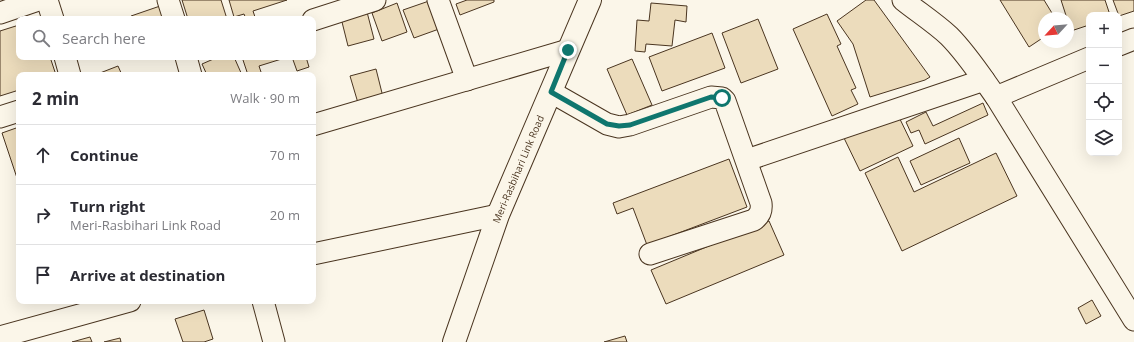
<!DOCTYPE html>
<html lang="en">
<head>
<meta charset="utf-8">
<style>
  body { margin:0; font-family:"Open Sans",sans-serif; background:#f7f7f7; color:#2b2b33 }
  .controls { position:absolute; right:12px; top:12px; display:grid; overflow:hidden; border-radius:8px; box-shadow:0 4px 16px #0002 }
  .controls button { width:36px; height:36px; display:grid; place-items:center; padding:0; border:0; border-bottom:1px solid #e1e1e2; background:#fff; color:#2b2b33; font:20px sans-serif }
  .compass { position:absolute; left:1038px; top:12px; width:36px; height:36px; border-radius:50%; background:#fff; box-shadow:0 4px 16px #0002; rotate:244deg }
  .stop { position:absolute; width:12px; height:12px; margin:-9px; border:3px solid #0f766e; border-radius:50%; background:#fff }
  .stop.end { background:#0f766e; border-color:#fff; box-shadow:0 1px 4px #0008 }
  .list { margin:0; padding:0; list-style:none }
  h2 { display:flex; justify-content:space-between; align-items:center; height:52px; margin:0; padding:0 16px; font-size:17px }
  h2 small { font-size:13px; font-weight:400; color:#7c7c81 }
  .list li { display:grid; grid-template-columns:26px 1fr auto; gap:12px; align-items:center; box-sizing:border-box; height:60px; padding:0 16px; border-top:1px solid #e1e1e2 }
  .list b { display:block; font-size:15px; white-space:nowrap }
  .list p { margin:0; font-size:13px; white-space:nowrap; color:#7c7c81 }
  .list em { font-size:13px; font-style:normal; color:#7c7c81 }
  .icon { flex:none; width:22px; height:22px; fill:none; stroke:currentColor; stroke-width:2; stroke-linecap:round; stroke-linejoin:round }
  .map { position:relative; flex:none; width:1134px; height:342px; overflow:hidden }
  .search { position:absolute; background:#fff; box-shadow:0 4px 16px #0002; left:16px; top:16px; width:300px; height:44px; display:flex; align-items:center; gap:10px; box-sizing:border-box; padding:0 14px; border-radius:8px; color:#7c7c81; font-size:15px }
  .panel { position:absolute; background:#fff; box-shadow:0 4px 16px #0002; left:16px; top:72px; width:300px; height:232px; border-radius:8px }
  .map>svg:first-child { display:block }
  .building { fill:#ecdcbc; stroke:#4a3520 }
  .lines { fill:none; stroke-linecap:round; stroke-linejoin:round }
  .minor-casing { stroke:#4a3520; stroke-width:23 }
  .major-casing { stroke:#4a3520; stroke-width:24 }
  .minor { stroke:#fbf6e9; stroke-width:21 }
  .major { stroke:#fbf6e9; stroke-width:22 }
  .route { stroke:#0f766e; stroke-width:5 }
  .labels { text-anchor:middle; stroke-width:3; stroke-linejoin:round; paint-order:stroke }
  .street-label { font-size:10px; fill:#4a3520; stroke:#fbf6e9 }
</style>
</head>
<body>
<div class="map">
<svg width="1134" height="342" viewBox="0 0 1134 342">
  <rect width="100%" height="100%" fill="#fbf6e9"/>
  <g class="building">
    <polygon points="182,0 221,0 227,19 188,19"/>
    <polygon points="229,0 287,0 253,11 255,17 246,19 244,14 234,17"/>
    <polygon points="467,0 494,0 494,2 460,15 456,4"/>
    <polygon points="866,0 874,0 930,77 925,80 870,97 853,44 837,21"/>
    <polygon points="1000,0 1044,0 1055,18 1044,18 1044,37 1029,47"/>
    <polygon points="1061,0 1105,0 1110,15 1089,15 1089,25 1071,31"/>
    <polygon points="1113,0 1134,0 1134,11 1119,16"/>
    <polygon points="429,1 439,29 414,38 403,10"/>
    <polygon points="397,3 407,32 382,41 372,13"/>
    <polygon points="651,3 687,6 686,22 675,20 672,46 646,44 645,52 635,51 637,20 649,21"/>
    <polygon points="163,5 167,19 132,19 131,16"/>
    <polygon points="367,12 374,39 348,46 341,18"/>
    <polygon points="827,14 841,44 837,46 856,88 851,90 858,104 832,116 793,29"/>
    <polygon points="758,19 778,69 741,83 722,33"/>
    <polygon points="19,25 19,57 50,57 56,75 19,75 19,90 0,96 0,31"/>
    <polygon points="712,33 725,68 662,91 649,57"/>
    <polygon points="218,57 234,57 242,75 207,75 202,64"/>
    <polygon points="242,57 288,57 259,66 262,75 248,75"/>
    <polygon points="292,57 306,57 309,67 297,71"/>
    <polygon points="632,59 652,105 627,115 607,69"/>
    <polygon points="118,66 122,75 101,75 100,73"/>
    <polygon points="376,69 383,97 358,103 350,76"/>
    <polygon points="983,103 988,115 925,144 919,130 911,133 906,122 926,112 933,126"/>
    <polygon points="897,113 913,146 860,171 844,138"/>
    <polygon points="19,127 19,184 2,133"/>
    <polygon points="959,138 970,163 921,185 910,161"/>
    <polygon points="996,153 1017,196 902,251 865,173 898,157 914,192"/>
    <polygon points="729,159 747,207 647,245 633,208 617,214 613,203"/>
    <polygon points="769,221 784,255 666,304 651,270"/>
    <polygon points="1092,300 1101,316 1086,324 1078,308"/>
    <polygon points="204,310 213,339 204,342 183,342 175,319"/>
    <polygon points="625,336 627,342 604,342"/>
    <polygon points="90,337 92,342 72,342"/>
    <polygon points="120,338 121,342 104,342"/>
  </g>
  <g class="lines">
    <g class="minor-casing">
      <g id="minor">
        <polyline points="47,0 53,19"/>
        <polyline points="168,0 174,19"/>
        <polyline points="438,0 467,80"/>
        <path d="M903,0c15,12 32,23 46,36 18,18 32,40 47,61l138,223"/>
        <polyline points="0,13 38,0"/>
        <polyline points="313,20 375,0"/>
        <polyline points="1119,45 1134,39"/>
        <polyline points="65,57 70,75"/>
        <polyline points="186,57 191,75"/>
        <path d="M551,92l56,32 12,3 11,-2 81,-28 11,1 3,3 36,102c1,8 -1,12 -7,17l-104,34"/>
        <polyline points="996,97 1089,58"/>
        <polyline points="0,117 19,111"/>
        <polyline points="313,125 568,50"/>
        <polyline points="747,160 984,80"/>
        <polyline points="313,254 498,215"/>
        <polyline points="263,301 274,342"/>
        <polyline points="0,337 130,301"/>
      </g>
    </g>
    <g class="major-casing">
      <polyline id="major" points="454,342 498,215 590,0"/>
    </g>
    <use href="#minor" class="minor"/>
    <use href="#major" class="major"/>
  </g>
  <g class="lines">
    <polyline class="route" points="568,50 551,92 607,124 619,126 630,125 711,97 722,98"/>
  </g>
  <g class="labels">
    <g class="street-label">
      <text transform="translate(518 169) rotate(-67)" y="4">Meri-Rasbihari Link Road</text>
    </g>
  </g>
</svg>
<div class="controls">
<button>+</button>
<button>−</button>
<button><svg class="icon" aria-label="locate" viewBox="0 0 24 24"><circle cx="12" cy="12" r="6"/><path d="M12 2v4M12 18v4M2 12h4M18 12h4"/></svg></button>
<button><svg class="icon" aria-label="layers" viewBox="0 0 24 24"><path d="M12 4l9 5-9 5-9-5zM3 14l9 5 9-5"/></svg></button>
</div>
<svg class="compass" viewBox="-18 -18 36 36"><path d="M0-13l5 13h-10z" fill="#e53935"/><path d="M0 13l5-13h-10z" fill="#7c7c81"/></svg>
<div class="stop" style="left:722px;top:98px"></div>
<div class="stop end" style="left:568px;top:50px"></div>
<div class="search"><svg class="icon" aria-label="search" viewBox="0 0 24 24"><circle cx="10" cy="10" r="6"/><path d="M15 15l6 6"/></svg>Search here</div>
<section class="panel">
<h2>2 min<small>Walk · 90 m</small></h2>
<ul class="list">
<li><svg class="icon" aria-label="ahead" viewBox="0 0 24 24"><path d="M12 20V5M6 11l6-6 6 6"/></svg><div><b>Continue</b></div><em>70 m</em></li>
<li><svg class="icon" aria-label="right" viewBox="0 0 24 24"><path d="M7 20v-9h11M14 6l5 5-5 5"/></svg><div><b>Turn right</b><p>Meri-Rasbihari Link Road</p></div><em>20 m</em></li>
<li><svg class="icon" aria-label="arrive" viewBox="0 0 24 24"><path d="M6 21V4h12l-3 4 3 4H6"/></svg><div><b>Arrive at destination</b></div></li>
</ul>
</section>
</div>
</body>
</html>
